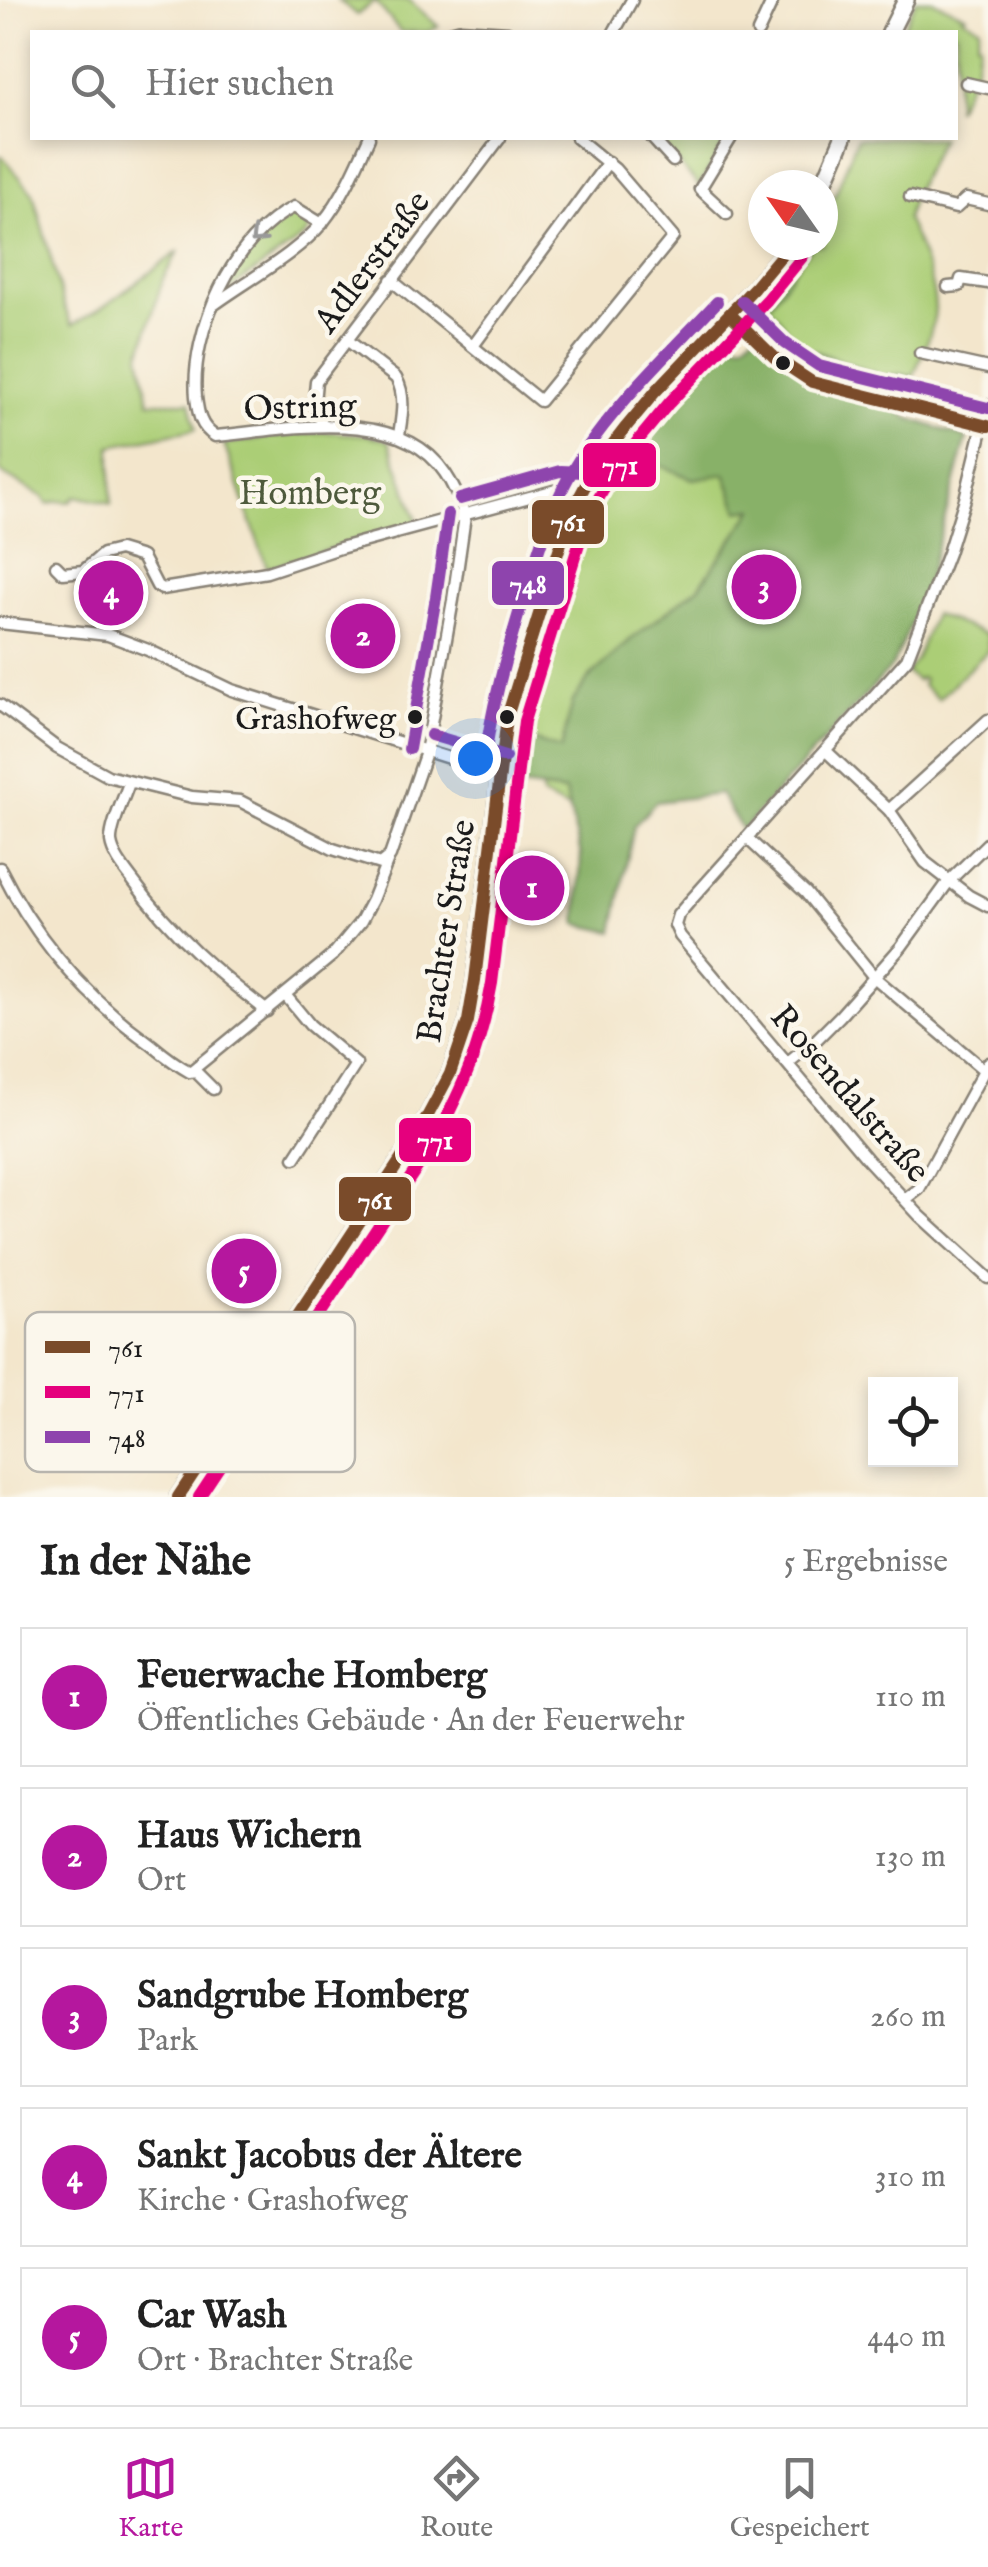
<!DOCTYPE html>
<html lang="de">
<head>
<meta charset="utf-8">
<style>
  body { margin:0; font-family:"IM FELL English",serif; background:#f2f2f2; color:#222 }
  .controls { position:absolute; right:30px; bottom:30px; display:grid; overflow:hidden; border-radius:0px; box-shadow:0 5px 15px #0003 }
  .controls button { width:90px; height:90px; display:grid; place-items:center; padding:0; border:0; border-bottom:2px solid #e0e0e0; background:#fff; color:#222; font:50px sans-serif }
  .compass { position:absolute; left:748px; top:170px; width:90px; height:90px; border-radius:50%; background:#fff; box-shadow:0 5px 15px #0003; rotate:304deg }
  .you { position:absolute; left:475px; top:758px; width:35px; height:35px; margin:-25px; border:8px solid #fff; border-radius:50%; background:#1a73e8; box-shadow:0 0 0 15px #1a73e833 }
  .badge { display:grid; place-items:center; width:65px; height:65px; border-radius:50%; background:#b5179e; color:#fff; font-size:32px; font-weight:700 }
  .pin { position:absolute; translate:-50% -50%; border:5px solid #fff; box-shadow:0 2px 10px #0006 }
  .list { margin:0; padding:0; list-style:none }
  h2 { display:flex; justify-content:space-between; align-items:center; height:130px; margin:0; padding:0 40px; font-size:42px }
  h2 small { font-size:32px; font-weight:400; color:#767676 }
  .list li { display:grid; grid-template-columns:65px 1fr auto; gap:30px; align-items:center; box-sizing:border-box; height:140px; margin:0 20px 20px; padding:0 20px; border:2px solid #e0e0e0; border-radius:0px }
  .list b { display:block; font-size:38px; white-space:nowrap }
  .list p { margin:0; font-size:32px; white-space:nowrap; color:#767676 }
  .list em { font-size:32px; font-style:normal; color:#767676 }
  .icon { flex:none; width:55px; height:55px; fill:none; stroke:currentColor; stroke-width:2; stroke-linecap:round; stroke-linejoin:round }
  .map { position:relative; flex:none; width:988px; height:1497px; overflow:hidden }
  .search { position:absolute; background:#fff; box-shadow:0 5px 15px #0003; left:30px; right:30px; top:30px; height:110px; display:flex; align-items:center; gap:25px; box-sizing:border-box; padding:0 35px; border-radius:0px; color:#767676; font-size:38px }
  .sheet { height:930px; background:#fff }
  nav { display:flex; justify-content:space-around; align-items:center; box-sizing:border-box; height:140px; border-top:2px solid #e0e0e0; background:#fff; font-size:28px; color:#767676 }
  nav a { display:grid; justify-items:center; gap:5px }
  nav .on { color:#b5179e }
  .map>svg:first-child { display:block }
  .green { fill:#abce76; stroke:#647549; stroke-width:2.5 }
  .forest { fill:#88b167; stroke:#526642; stroke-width:2.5 }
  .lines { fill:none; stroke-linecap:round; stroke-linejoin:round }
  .street-casing { stroke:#888174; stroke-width:15 }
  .primary-casing { stroke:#888174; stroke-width:20 }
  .street { stroke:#fff; stroke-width:10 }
  .primary { stroke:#fff; stroke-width:15 }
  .bus-1-casing { stroke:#fbf7ec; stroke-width:20 }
  .bus-2-casing { stroke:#fbf7ec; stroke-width:20 }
  .bus-3-casing { stroke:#fbf7ec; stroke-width:20 }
  .bus-1 { stroke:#7a4b2a; stroke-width:12 }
  .bus-2 { stroke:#e5007d; stroke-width:12 }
  .bus-3 { stroke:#8e44ad; stroke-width:12 }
  .oneway { stroke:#999 }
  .bus-dot { fill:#1c1c1c; stroke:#fbf7ec; stroke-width:4 }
  .labels { text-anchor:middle; stroke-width:9; stroke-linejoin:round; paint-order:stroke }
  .bus-label { font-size:32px; fill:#1c1c1c; stroke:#fbf7ec; text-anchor:end }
  .street-label { font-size:35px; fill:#1c1c1c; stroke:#fbf7ec }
  .park-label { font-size:35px; fill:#4e5a3c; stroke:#fbf7ec }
  .key { fill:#fbf7ec; stroke:#b8b5ae; stroke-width:2.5 }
  .key-label { font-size:28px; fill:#1c1c1c }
  .line-badge { stroke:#fbf7ec; stroke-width:4 }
  .badge-label { font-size:28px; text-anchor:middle; font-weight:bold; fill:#fff }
</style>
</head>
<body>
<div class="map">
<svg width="988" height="1497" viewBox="0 0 988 1497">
  <rect width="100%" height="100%" fill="#fbf7ec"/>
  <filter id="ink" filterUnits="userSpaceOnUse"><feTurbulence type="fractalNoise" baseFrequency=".01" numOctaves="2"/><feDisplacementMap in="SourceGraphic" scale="20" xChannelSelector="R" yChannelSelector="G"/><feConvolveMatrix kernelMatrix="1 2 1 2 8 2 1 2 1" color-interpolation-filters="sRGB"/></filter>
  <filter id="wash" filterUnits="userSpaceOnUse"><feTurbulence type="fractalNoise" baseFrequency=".0048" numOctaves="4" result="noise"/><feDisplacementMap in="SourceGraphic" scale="40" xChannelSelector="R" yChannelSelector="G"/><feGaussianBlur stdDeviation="2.25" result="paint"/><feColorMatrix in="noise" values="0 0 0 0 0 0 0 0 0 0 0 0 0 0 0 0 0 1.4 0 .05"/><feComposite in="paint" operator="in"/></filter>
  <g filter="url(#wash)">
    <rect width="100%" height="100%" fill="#f3e6cc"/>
    <g class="green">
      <polygon points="338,0 409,0 438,26 427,32 401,32 375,1 357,15"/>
      <polygon points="916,0 931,0 966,15 962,17 980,27 977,42 980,43 974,72 956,109 956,32 901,32"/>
      <polygon points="660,138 713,138 725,142 699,186 658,141"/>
      <path d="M857,138h84l-26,53 -9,28c11,23 29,64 29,90 -1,21 -14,49 -22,68l-13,-3 -18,2 -81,-30 -33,-40 44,-61h11v-19z"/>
      <polygon points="2,156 33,193 64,306 72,325 106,305 179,251 163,279 140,355 149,402 190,402 196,429 111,446 111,504 76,496 69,502 58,501 47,504 43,497 0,472 0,157"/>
      <path d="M292,211l16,9 1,10 -4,6 -85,60c17,-33 41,-64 72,-85z"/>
      <polygon points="651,405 685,426 775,454 659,783 611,830 542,796 542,767 526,739 547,633 576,521 620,453 618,450"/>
      <polygon points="328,432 368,435 389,441 418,523 267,568 224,444 289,434"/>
      <polygon points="934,614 988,635 988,651 938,699 922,685 924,680 921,678 917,681 906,672 916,659"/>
    </g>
    <path class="forest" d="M798,245h14l-43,61 32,40 80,30 19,-2 13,3 -15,34 11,7 58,20 -45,162 -30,66 -150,164 -22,-36 -64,8 -22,24 -21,106 -36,-8 4,-69 -16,-63 -52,-7 5,-48 25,-121 33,-95 -29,112 -21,105 35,11 12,-48 16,-23 41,-38 69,-53 55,-78 -15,2 -14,-37 -32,5 -71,-29 66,-80 35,-27h21l18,-16c-6,-10 -12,-15 -8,-27l31,-36z"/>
  </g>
  <g filter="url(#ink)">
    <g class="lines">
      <g class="street-casing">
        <g id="street">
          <polyline points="450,32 461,29 508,32"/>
          <polyline points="614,32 632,0"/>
          <polyline points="758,32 773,0"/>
          <polyline points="966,83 988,88"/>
          <polyline points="652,138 673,161"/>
          <polyline points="910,197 956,208 966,199 988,204"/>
          <polyline points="727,214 700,189 731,138"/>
          <polyline points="391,280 540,401 673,237 615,169 577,138"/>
          <polyline points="948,287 959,286 961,279 988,283"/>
          <path d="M215,304c33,-24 83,-51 108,-82 20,-25 33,-55 46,-84"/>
          <polyline points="730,314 774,357 812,382 874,399 988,426"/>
          <path d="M347,340l49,38c10,17 6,38 3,57"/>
          <polyline points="473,346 608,162"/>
          <polyline points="920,353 988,368"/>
          <polyline points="988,405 965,499 948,553 907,659 690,901 678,915 675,925 680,936 868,1160 919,1215 988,1278"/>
          <polyline points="323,426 314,403 316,381 500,138"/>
          <polyline points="56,566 63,573 83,571 103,554 119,550 142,557 157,586 162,589 267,572 340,548 563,488 582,489"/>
          <polyline points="0,623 108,635 148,650 232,690 500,774"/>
          <path d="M0,705l57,43 51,28 84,21 48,4 93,48 47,15 10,-8 36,-104 27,-152 12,-84c-5,-15 -11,-30 -20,-43 -46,-69 -160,-43 -230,-37 -15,-9 -17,-23 -19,-39 -6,-65 37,-161 98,-190l28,17"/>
          <polyline points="826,751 889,810 925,862 969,896 988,906"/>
          <path d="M129,783c-5,15 -19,44 -18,59 2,14 14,28 23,40 37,51 83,91 133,129"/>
          <polyline points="889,810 988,720"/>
          <polyline points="748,839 806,893 874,977 984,1070"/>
          <path d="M0,868c36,73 86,130 152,177 12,10 25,20 38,27l143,-117 28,-34 11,-21 17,-43"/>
          <polyline points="484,906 532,914"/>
          <polyline points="286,996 310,1025 356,1064 295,1158"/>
          <polyline points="788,1063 815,1041 840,1016 901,947 949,881 988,843"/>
          <polyline points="195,1071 213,1089"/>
          <polyline points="906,1199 919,1189 988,1063"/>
        </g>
      </g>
      <g class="primary-casing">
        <g id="primary">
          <polyline points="890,32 906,0"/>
          <polyline points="823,185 843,138"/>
          <polyline points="178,1497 419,1132 450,1074 468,1021 475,980 507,717 570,514 596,466 626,427 656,391 754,288 790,245"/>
        </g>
      </g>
      <use href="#street" class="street"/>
      <use href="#primary" class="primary"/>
      <g class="bus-1-casing">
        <g id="bus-1">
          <polyline points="730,314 774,357 812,382 988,426"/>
          <polyline points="178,1497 419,1132 450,1074 468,1021 475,980 507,717 570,514 596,466 626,427 656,391 754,288 790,245"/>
        </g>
      </g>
      <g class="bus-2-casing">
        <path id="bus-2" d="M199,1497l235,-355c30,-57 47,-95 58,-159l32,-262 62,-200 25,-45 29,-38 29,-35 98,-103 36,-44"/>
      </g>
      <g class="bus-3-casing">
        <g id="bus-3">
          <polyline points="742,301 785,343 819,366 988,408"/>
          <polyline points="460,499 560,471 583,472"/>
          <polyline points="431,735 505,757"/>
          <polyline points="409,749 436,597 448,514"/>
          <path d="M483,772c7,-62 24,-120 42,-179 15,-47 28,-94 55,-135 39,-58 90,-106 137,-156"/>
        </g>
      </g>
      <use href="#bus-1" class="bus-1"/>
      <use href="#bus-2" class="bus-2"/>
      <use href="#bus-3" class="bus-3"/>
    </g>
    <defs><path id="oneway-chevron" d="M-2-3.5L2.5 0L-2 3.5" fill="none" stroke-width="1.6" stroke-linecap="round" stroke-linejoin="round" transform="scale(2.5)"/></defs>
    <use class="oneway" href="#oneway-chevron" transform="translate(257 237) rotate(135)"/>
  </g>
  <g class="bus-dot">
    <circle cx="783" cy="363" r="9"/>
    <circle cx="415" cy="717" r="9"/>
    <circle cx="507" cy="717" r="9"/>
  </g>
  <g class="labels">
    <g class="bus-label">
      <text x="396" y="729">Grashofweg</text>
    </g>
    <g class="street-label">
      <text transform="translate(371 261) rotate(-53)" y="12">Adlerstraße</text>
      <text transform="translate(300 406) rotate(-2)" y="12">Ostring</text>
      <text transform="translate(445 931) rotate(-81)" y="12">Brachter Straße</text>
      <text transform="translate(851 1093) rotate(49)" y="12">Rosendalstraße</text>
    </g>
    <g class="park-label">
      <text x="310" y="504">Homberg</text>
    </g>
  </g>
  <rect x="25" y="1312" width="330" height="160" rx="15" class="key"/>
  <rect x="45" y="1341" width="45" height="12" fill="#7a4b2a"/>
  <rect x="45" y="1386" width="45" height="12" fill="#e5007d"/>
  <rect x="45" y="1431" width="45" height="12" fill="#8e44ad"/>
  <g class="key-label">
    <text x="108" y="1357">761</text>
    <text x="108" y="1402">771</text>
    <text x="108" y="1447">748</text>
  </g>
  <g class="line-badge">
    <rect x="581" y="441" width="77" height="48" rx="10" fill="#e5007d"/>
    <rect x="530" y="498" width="76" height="48" rx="10" fill="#7a4b2a"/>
    <rect x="490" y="559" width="76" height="48" rx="10" fill="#8e44ad"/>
    <rect x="397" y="1116" width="76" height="48" rx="10" fill="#e5007d"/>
    <rect x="337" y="1175" width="76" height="48" rx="10" fill="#7a4b2a"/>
  </g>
  <g class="badge-label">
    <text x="620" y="474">771</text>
    <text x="568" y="531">761</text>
    <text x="528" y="593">748</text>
    <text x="435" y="1149">771</text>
    <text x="375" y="1209">761</text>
  </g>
</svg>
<div class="controls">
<button><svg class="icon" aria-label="locate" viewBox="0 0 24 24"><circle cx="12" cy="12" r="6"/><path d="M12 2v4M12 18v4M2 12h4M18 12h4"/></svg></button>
</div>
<svg class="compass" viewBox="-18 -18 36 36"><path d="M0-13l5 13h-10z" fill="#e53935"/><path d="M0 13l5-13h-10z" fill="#767676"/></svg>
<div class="you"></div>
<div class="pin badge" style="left:532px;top:888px">1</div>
<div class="pin badge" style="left:363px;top:636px">2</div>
<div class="pin badge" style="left:764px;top:587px">3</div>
<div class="pin badge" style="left:111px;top:593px">4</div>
<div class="pin badge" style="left:244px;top:1271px">5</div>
<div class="search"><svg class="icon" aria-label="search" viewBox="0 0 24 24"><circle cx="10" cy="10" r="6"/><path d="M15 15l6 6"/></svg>Hier suchen</div>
</div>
<section class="sheet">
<h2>In der Nähe<small>5 Ergebnisse</small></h2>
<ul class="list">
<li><span class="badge">1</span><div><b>Feuerwache Homberg</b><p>Öffentliches Gebäude · An der Feuerwehr</p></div><em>110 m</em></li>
<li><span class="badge">2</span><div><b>Haus Wichern</b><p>Ort</p></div><em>130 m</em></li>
<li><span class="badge">3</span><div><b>Sandgrube Homberg</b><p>Park</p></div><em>260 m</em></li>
<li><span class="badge">4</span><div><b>Sankt Jacobus der Ältere</b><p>Kirche · Grashofweg</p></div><em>310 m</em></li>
<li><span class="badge">5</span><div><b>Car Wash</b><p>Ort · Brachter Straße</p></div><em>440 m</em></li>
</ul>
</section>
<nav>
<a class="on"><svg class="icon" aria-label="map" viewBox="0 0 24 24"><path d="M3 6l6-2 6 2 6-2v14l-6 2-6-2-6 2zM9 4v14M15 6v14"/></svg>Karte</a>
<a><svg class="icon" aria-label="directions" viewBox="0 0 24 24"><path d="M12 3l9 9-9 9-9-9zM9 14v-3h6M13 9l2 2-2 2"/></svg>Route</a>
<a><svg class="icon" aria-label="saved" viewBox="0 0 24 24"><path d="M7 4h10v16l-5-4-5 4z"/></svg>Gespeichert</a>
</nav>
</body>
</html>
